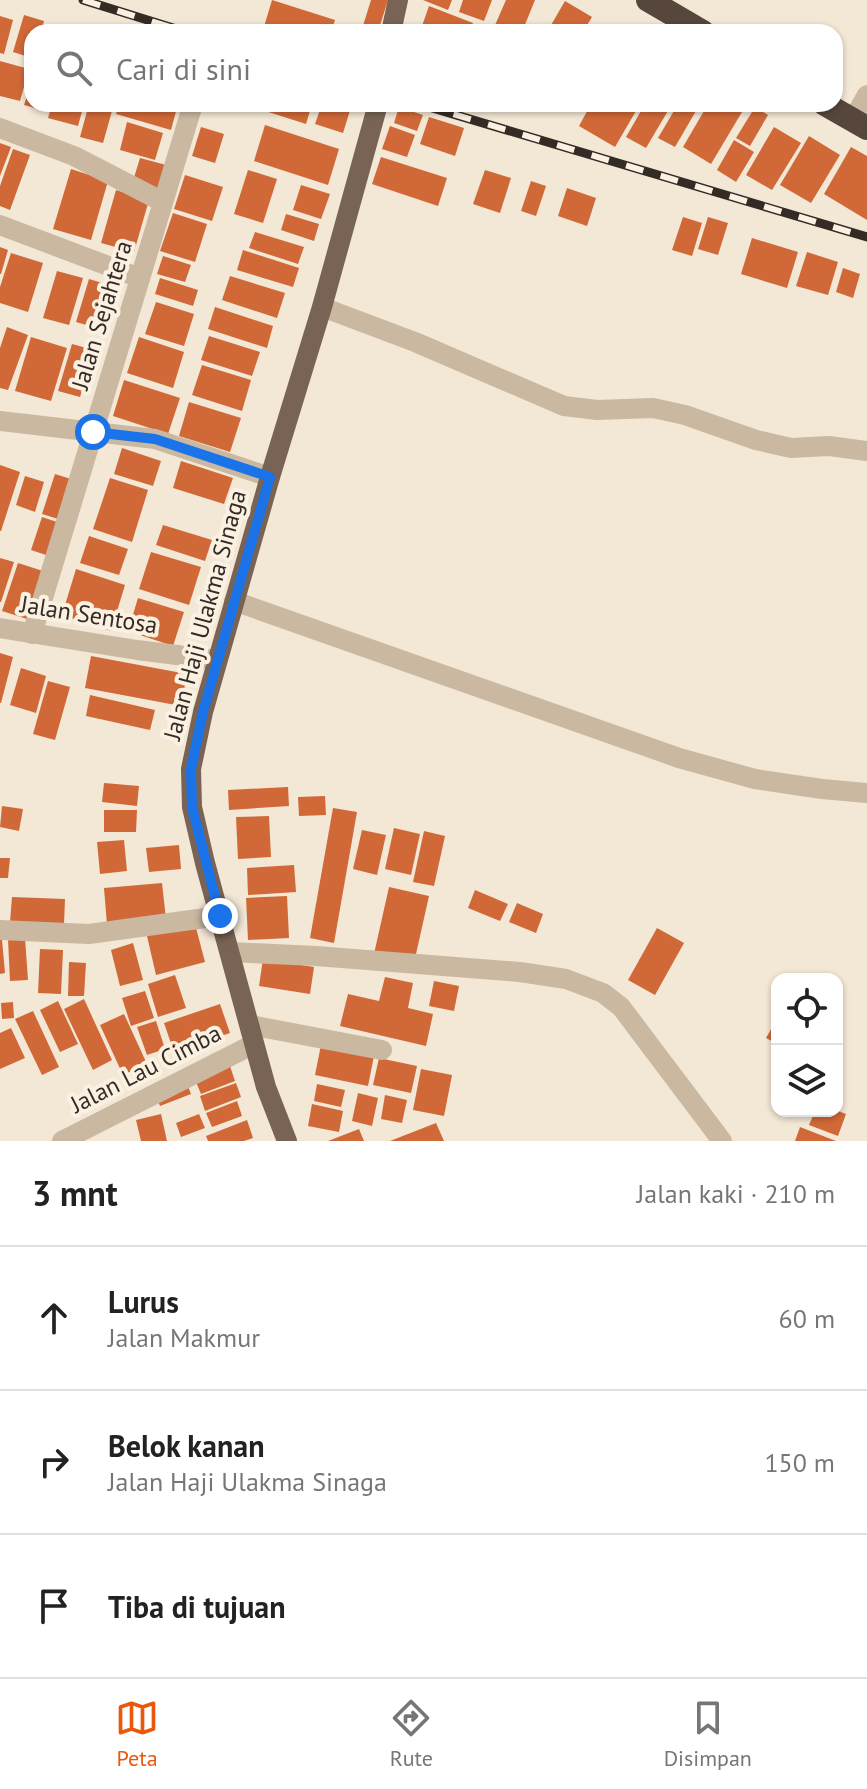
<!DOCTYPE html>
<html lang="id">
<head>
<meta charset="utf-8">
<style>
  body { margin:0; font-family:"PT Sans",sans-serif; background:#f6f6f6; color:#222 }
  .controls { position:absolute; right:24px; bottom:24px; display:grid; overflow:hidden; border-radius:16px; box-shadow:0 2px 6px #0004 }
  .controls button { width:72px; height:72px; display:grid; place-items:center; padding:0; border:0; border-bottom:2px solid #e0e0e0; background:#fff; color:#222; font:40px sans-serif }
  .stop { position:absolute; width:24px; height:24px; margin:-18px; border:6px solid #1a73e8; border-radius:50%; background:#fff }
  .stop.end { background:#1a73e8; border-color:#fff; box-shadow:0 2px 8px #0008 }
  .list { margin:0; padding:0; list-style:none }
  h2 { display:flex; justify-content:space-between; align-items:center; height:104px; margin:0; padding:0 32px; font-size:34px }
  h2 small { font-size:26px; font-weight:400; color:#767676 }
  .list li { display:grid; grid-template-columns:52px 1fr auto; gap:24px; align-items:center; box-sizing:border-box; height:144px; padding:0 32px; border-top:2px solid #e0e0e0 }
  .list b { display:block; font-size:30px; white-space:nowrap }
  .list p { margin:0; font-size:26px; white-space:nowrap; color:#767676 }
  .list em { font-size:26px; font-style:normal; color:#767676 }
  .icon { flex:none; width:44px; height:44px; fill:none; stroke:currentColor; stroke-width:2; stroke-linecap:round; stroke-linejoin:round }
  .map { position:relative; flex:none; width:867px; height:1141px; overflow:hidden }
  .search { position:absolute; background:#fff; box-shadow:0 2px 6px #0004; left:24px; right:24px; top:24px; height:88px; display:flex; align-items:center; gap:20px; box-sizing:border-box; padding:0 28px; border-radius:24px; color:#767676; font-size:30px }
  .sheet { height:536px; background:#fff }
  nav { display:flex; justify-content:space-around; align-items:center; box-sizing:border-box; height:112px; border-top:2px solid #e0e0e0; background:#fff; font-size:22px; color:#767676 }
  nav a { display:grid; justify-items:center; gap:4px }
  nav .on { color:#ea580c }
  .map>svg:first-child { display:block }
  .building { fill:#d06937 }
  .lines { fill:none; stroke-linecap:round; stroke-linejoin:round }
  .minor { stroke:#cbb8a1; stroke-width:20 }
  .major { stroke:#786354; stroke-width:20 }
  .highway { stroke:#57463b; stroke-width:24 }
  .rail-casing { stroke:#352b25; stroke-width:9 }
  .rail { stroke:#faf1e2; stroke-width:6; stroke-dasharray:18; stroke-linecap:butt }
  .route { stroke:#1a73e8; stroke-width:10 }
  .labels { text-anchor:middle; stroke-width:8; stroke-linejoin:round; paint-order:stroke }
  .street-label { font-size:24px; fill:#352b25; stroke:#faf1e2 }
</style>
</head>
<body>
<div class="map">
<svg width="867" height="1141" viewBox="0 0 867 1141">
  <rect width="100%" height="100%" fill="#f3e7d6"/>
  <g class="building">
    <polygon points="272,0 335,20 331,32 270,32 263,30"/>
    <polygon points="371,0 388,0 378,32 361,32"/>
    <polygon points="423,0 452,0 448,10"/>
    <polygon points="463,0 492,0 484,21 459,12"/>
    <polygon points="506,0 535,0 522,32 492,32"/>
    <polygon points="565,1 592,17 583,32 547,32"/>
    <polygon points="429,6 473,23 470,32 438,32 422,26"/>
    <polygon points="24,15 44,21 41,32 32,32 32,58 13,52"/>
    <polygon points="0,16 13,20 4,54 0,53"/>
    <polygon points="48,24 67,29 67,32 46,32"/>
    <polygon points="0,61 29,69 20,101 0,96"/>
    <polygon points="31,84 32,104 49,104 46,111 24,105"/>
    <polygon points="52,104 84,104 78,126 48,118"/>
    <polygon points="89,104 114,104 103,143 80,137"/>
    <polygon points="119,104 178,104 171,130 116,114"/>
    <polygon points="257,104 312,104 306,124 256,108"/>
    <polygon points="322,104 352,104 343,133 315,124"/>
    <polygon points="591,104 640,104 615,147 579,126"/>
    <polygon points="645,104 672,104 646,148 626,137"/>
    <polygon points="678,104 700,104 675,147 658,138"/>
    <polygon points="708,104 740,104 745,107 711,164 683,147"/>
    <polygon points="399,107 423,115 417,131 394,123"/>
    <polygon points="755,107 768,115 750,146 736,138"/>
    <polygon points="429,117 464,128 455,156 420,144"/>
    <polygon points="127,122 163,133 155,160 120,150"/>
    <polygon points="265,125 339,149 328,185 254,161"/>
    <polygon points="390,126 415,135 407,157 382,149"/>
    <polygon points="201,127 224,134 215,163 192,156"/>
    <polygon points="774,127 801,143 772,190 746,175"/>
    <polygon points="809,136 840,155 811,203 780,185"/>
    <polygon points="734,140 754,152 736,182 717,170"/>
    <polygon points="0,143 11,147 0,176"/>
    <polygon points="851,147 867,156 867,220 824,194"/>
    <polygon points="13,149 30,155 10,210 0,206 0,186"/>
    <polygon points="381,157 447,178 438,206 372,184"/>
    <polygon points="140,158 170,166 162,192 132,184"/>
    <polygon points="71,169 108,181 91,240 53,229"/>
    <polygon points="248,170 277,179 263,223 234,214"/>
    <polygon points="485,170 511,178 500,213 473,204"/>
    <polygon points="185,175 223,187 212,221 174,209"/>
    <polygon points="531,181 546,186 536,216 521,211"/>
    <polygon points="301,185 330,194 321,219 293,210"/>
    <polygon points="567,188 596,198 587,226 558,216"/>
    <polygon points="116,190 149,200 134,252 101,243"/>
    <polygon points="173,213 207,224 195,262 160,251"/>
    <polygon points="286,214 319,224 314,241 281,230"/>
    <polygon points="683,217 702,223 692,256 672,250"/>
    <polygon points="708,217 728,223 718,255 698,249"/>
    <polygon points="255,232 304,247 298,264 249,248"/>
    <polygon points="752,238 798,252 787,288 741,274"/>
    <polygon points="0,247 8,250 1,274 0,274"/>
    <polygon points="243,250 299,268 293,287 237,270"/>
    <polygon points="807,252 838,262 828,295 796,286"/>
    <polygon points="11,253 43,263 28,312 0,303 0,287"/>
    <polygon points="163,256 191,265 185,282 157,274"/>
    <polygon points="843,268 860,274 853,298 836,292"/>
    <polygon points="57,271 83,278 69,325 43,318"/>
    <polygon points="230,276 285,293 277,318 222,300"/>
    <polygon points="160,278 198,290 193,306 155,294"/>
    <polygon points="89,279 116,287 104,330 76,322"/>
    <polygon points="156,302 194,314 184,346 145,334"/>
    <polygon points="215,307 273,326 267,348 208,329"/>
    <polygon points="7,327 28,335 8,390 0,388 0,348"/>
    <polygon points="209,336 260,352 252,376 201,360"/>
    <polygon points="31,337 67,348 51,401 15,391"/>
    <polygon points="139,337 184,352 173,388 127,373"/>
    <polygon points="72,344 94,350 80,397 58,391"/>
    <polygon points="202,365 251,380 242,411 192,395"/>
    <polygon points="124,380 180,398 168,434 113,416"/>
    <polygon points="189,402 241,418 230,452 179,436"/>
    <polygon points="122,448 161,461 153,486 114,474"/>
    <polygon points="181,461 233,478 224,504 173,488"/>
    <polygon points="0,465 20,472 1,531 0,531"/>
    <polygon points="55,474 71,479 58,519 42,514"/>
    <polygon points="25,476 44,482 35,512 16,505"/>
    <polygon points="110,478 148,490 132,542 93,529"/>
    <polygon points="42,517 57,522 46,555 31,550"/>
    <polygon points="163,525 212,540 205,561 156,545"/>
    <polygon points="89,536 128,549 119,575 80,563"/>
    <polygon points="151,552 201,567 189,605 139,589"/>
    <polygon points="0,558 14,562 1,602 0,602"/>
    <polygon points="18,563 43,571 27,619 2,611"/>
    <polygon points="76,569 125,585 111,631 62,615"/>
    <polygon points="138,598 184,612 173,646 128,631"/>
    <polygon points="0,653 13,657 1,703 0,703"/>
    <polygon points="91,656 187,674 181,706 85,688"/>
    <polygon points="21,668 46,676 36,713 10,705"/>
    <polygon points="48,681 70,687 55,740 33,734"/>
    <polygon points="90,695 155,710 150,730 86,716"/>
    <polygon points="104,783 139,786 137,806 102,802"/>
    <polygon points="288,787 289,806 229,810 228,790"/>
    <polygon points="325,796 326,815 299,816 298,797"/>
    <polygon points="2,806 23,809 19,831 0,827"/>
    <polygon points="333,808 357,812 334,943 310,938"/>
    <polygon points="104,810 137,810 136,832 104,832"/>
    <polygon points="269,816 271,857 238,859 236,817"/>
    <polygon points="394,828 420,834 411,875 385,869"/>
    <polygon points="362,830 386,835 377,875 353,869"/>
    <polygon points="424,831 445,836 434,886 413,882"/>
    <polygon points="124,840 127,871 100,874 97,842"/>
    <polygon points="179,845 181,869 149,872 146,848"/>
    <polygon points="0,858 10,858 8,878 0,878"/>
    <polygon points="294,865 296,892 248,895 247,868"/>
    <polygon points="162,883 166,919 107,925 104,888"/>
    <polygon points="389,887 429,896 414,963 374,954"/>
    <polygon points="475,890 508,904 500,921 468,908"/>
    <polygon points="287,896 289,938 248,940 246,898"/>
    <polygon points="12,897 65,899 64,924 10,922"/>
    <polygon points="517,903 543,914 536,933 509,922"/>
    <polygon points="195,924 205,962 156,975 147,936"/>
    <polygon points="657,928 684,943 655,995 628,980"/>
    <polygon points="25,938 28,980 10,981 8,939"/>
    <polygon points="0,940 2,940 5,973 0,974"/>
    <polygon points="133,943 143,980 120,986 111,950"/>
    <polygon points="40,949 63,950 61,994 38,993"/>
    <polygon points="263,959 314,967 310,994 259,986"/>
    <polygon points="69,962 86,963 84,996 68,996"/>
    <polygon points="175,975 186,1008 158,1017 148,984"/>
    <polygon points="385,977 413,983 408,1008 433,1014 426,1046 340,1026 348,994 379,1001"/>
    <polygon points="434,981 459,986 454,1011 429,1006"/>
    <polygon points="145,991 154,1018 131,1026 122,998"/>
    <polygon points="84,999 112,1060 93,1070 64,1009"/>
    <polygon points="58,1001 78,1044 60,1052 40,1010"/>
    <polygon points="13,1002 14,1018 2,1019 1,1003"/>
    <polygon points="220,1004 230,1033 174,1052 164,1023"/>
    <polygon points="33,1011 59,1067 42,1075 15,1019"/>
    <polygon points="124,1014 147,1064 123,1075 100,1025"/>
    <polygon points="777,1019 777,1044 766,1038"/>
    <polygon points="156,1021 165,1049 147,1055 137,1027"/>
    <polygon points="11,1028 25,1058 0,1069 0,1033"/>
    <polygon points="321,1045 374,1056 368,1086 315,1075"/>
    <polygon points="379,1058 417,1066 411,1093 373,1085"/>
    <polygon points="229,1063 235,1081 201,1094 194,1077"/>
    <polygon points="421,1069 452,1075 444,1116 413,1110"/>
    <polygon points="236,1083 241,1097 205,1111 200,1096"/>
    <polygon points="187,1084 191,1094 160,1106 156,1096"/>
    <polygon points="317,1084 345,1090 341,1107 314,1101"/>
    <polygon points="358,1093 378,1098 372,1126 352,1121"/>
    <polygon points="385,1095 407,1100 402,1123 381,1119"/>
    <polygon points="237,1101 242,1116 212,1127 206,1113"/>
    <polygon points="312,1104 343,1111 339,1132 308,1126"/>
    <polygon points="815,1111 838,1111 846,1114 838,1136 809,1125"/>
    <polygon points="161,1114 167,1141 141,1141 136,1120"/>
    <polygon points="199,1114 205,1128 181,1137 176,1123"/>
    <polygon points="247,1120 253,1138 244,1141 208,1141 206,1136"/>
    <polygon points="436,1123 444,1141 390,1141"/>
    <polygon points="800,1127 836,1141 795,1141"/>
    <polygon points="359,1129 364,1141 328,1141"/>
  </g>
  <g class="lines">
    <g class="minor">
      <polyline points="853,120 867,95"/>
      <polyline points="0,128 74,156 163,202"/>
      <polyline points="0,225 140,278"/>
      <polyline points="322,307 415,342 564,406 597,410 653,408 685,415 756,440 791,448 829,446 867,451"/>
      <polyline points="0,421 155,439 270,477"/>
      <polyline points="234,601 679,758 755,779 822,789 867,793"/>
      <polyline points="0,628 137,650 217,660"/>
      <polyline points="32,634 193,104"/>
      <polyline points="0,930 89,934 220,916"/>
      <polyline points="230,952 316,956 520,972 566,979 603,993 621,1007 722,1141"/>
      <polyline points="250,1025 382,1050"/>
      <polyline points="62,1141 254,1044"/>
    </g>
    <g class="major">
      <polyline points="391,32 398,0"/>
      <polyline points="287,1141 266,1087 205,863 192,807 191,769 203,712 270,477 322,307 378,104"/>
    </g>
    <g class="highway">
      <polyline points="648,0 703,32"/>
      <polyline points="825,104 867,128"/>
    </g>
    <g class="rail-casing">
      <g id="rail">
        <polyline points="83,0 186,32"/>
        <polyline points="419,104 867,237"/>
      </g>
    </g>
    <use href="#rail" class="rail"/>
  </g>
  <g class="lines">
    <polyline class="route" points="93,432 155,439 270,477 203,712 191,769 192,807 220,916"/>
  </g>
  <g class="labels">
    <g class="street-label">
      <text transform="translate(102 315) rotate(-73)" y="8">Jalan Sejahtera</text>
      <text transform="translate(89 615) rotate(9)" y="8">Jalan Sentosa</text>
      <text transform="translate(205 615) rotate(-75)" y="8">Jalan Haji Ulakma Sinaga</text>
      <text transform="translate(146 1069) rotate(-27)" y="8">Jalan Lau Cimba</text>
    </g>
  </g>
</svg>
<div class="controls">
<button><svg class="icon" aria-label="locate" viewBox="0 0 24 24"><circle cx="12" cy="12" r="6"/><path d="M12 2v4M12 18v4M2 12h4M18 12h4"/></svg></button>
<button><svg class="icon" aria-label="layers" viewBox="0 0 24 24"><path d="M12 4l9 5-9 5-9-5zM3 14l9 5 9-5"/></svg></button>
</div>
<div class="stop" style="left:93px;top:432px"></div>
<div class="stop end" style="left:220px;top:916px"></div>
<div class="search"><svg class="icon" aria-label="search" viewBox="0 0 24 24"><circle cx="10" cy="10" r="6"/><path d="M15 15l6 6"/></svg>Cari di sini</div>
</div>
<section class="sheet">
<h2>3 mnt<small>Jalan kaki · 210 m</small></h2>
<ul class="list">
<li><svg class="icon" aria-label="ahead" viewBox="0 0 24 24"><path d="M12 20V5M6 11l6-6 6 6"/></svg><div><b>Lurus</b><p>Jalan Makmur</p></div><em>60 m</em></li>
<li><svg class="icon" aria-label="right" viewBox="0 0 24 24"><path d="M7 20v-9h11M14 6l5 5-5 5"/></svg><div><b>Belok kanan</b><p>Jalan Haji Ulakma Sinaga</p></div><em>150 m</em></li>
<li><svg class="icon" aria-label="arrive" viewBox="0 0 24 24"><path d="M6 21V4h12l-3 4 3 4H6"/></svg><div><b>Tiba di tujuan</b></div></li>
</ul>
</section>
<nav>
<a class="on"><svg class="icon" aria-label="map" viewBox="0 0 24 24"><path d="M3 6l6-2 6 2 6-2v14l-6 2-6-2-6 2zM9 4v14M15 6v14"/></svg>Peta</a>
<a><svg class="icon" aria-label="directions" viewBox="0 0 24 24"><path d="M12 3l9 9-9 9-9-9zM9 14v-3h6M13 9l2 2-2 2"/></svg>Rute</a>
<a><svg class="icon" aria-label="saved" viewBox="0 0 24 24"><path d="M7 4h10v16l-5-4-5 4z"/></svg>Disimpan</a>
</nav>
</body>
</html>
